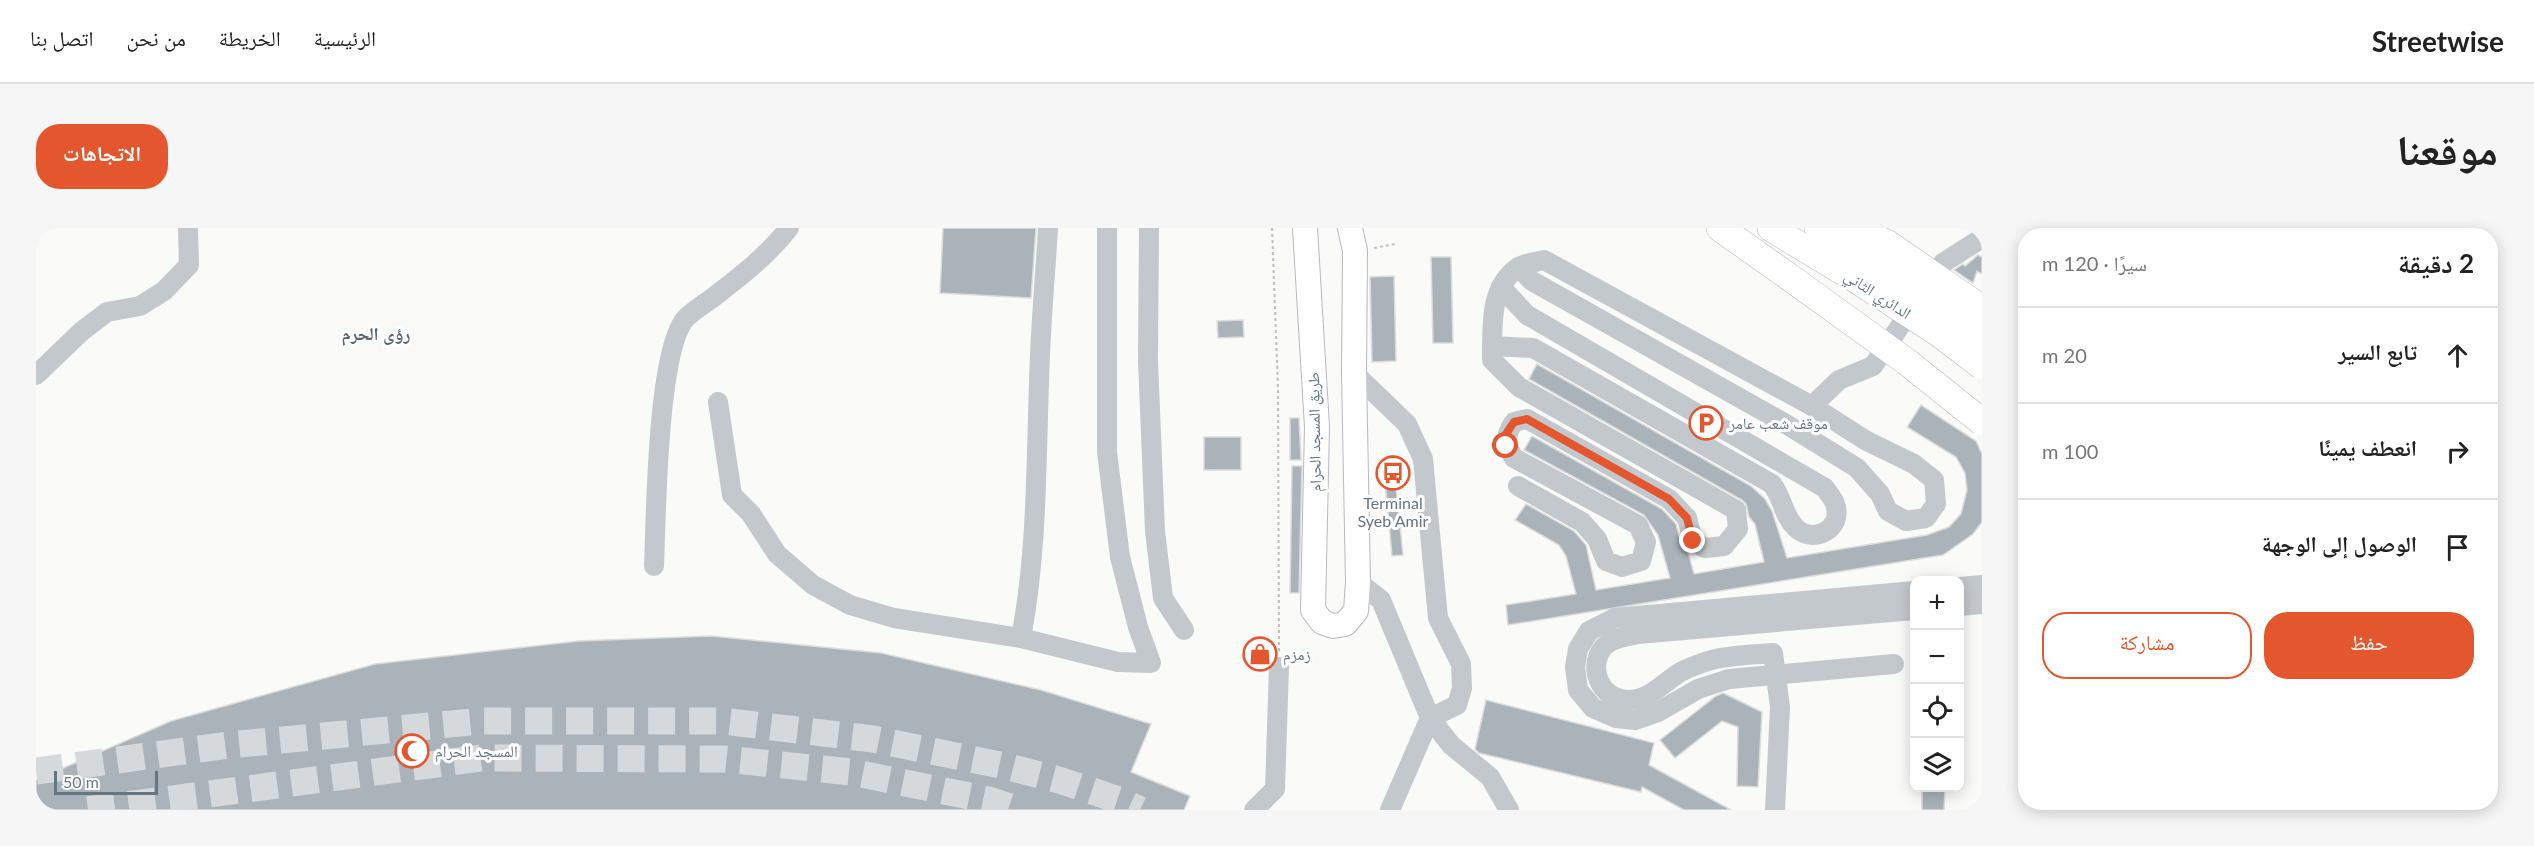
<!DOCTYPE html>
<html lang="ar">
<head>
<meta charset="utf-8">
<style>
  body { margin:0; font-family:Lato,"Noto Naskh Arabic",sans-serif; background:#f6f6f6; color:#222; direction:rtl }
  .controls { position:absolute; right:18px; bottom:18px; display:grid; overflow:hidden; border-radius:12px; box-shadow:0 3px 15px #0003 }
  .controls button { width:54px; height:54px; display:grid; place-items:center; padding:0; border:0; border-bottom:2px solid #e0e0e0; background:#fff; color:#222; font:30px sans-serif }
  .scale { position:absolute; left:18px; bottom:15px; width:104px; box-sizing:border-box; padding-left:6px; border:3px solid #657683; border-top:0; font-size:16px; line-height:21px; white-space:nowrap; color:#657683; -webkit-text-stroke:4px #fff; paint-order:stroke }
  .stop { position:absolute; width:18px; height:18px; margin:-14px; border:4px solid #e4572e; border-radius:50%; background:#fff }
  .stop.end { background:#e4572e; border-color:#fff; box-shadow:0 2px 6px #0008 }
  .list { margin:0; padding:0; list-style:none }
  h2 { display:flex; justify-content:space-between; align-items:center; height:78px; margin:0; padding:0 24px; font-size:26px }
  h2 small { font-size:20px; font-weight:400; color:#767676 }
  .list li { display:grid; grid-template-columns:39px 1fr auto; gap:18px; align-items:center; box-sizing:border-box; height:96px; padding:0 24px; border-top:2px solid #e0e0e0 }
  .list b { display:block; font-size:22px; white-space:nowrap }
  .list em { font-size:20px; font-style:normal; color:#767676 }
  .actions { display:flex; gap:12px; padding:18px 24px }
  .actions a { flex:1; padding:14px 0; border:2px solid #e4572e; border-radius:24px; text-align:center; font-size:21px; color:#e4572e }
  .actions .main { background:#e4572e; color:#fff }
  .icon { flex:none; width:33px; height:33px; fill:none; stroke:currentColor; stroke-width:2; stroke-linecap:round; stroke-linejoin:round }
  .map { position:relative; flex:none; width:1946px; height:582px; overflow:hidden; direction:ltr; border-radius:24px }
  header { display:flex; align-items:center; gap:36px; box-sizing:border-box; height:84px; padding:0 30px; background:#fff; border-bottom:2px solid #e0e0e0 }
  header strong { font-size:28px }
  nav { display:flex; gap:33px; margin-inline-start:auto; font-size:21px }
  .intro { display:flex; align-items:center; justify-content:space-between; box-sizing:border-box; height:144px; padding:0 36px }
  h1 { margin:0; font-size:42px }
  .button { padding:15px 27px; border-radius:24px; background:#e4572e; color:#fff; font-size:21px; font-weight:700 }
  main { display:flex; gap:36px; padding:0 36px }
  aside { flex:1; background:#fff; border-radius:24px; box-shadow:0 3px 15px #0003 }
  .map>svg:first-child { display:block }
  .building { fill:#aab3b9; stroke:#dcdcda; stroke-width:1.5 }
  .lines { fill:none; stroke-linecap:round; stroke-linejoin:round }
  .highway-tunnel { stroke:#d5d9db; stroke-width:27; stroke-dasharray:27 14; stroke-linecap:butt }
  .major-casing { stroke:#b5babe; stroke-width:26 }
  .highway-casing { stroke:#b4b9bd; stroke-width:28 }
  .path { stroke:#bbbfc2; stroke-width:2; stroke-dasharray:3 3; stroke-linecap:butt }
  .minor { stroke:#c3c8cc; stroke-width:20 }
  .major { stroke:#fff; stroke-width:24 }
  .highway { stroke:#fff; stroke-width:27 }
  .highway-bridge-casing { stroke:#b4b9bd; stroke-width:28; stroke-linecap:butt }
  .highway-bridge { stroke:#fff; stroke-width:27 }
  .route { stroke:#e4572e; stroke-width:8 }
  .labels { text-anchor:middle; stroke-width:6; stroke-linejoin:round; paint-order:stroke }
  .street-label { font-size:16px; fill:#657683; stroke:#fff }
  .poi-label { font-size:16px; fill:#657683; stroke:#fff; text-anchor:start }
  .neighbourhood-label { font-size:18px; font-weight:bold; fill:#57646e; stroke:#fff }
</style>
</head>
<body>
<header>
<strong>Streetwise</strong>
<nav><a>الرئيسية</a><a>الخريطة</a><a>من نحن</a><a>اتصل بنا</a></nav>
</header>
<div class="intro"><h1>موقعنا</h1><a class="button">الاتجاهات</a></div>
<main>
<aside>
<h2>2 دقيقة<small>سيرًا · 120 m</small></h2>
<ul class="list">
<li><svg class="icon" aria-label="ahead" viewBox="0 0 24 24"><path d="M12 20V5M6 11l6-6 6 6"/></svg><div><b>تابع السير</b></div><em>20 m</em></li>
<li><svg class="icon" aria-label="right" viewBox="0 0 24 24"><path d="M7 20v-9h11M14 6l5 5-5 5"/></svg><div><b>انعطف يمينًا</b></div><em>100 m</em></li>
<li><svg class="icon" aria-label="arrive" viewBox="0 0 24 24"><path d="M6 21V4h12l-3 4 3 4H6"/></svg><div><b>الوصول إلى الوجهة</b></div></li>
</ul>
<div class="actions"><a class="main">حفظ</a><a>مشاركة</a></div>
</aside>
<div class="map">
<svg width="1946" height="582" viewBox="0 0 1946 582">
  <rect width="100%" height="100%" fill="#fafaf8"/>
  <g class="building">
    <polygon points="907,0 1000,0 995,70 904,65"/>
    <polygon points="1942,27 1946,29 1946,46 1941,43 1937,55 1918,42 1927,36 1929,38"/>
    <polygon points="1395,29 1415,29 1417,115 1397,115"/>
    <polygon points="1358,48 1360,133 1336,134 1334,49"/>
    <polygon points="1207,92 1208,109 1182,110 1181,93"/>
    <polygon points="1501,136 1715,258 1729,271 1736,283 1751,330 1891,307 1913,299 1925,286 1931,262 1929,245 1920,229 1871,199 1885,177 1940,213 1946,226 1946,294 1937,306 1907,327 1472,397 1470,377 1540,366 1530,328 1523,317 1479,292 1490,276 1538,303 1550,317 1560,362 1634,350 1622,307 1608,287 1488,222 1496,208 1626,281 1640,296 1645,316 1652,324 1658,346 1728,334 1719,296 1713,289 1710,276 1706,272 1493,151"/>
    <polygon points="1254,190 1263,190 1265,232 1254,232"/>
    <rect x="1168" y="209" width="37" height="33"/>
    <polygon points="1357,230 1367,327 1356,328 1347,231"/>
    <polygon points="1256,238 1266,238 1263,365 1254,365"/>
    <polygon points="675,408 845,425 1005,462 1115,496 1095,544 1154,568 1148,582 0,582 0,552 135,493 339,436 543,413"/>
    <polygon points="1687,465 1726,484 1722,559 1701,558 1702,499 1686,493 1639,530 1624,512 1680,468"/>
    <polygon points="1450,472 1618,515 1613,537 1695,582 1648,582 1606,559 1605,564 1443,525 1439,521"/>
    <polygon points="1886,560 1909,560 1908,582 1886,582"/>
  </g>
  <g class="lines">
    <g class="highway-tunnel">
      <polyline points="0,543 193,517 446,493 686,493 837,511 969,538 1023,552 1083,572 1104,582"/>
      <polyline points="52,582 446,530 688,531 815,544 953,572 982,582"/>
    </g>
    <g class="major-casing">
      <polyline id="major" points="1269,0 1281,199 1277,382 1286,394 1297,398 1309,396 1320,383 1322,354 1318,145 1319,23 1314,0"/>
    </g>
    <g class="highway-casing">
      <g id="highway">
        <polyline points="1684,0 1749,46"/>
        <polyline points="1735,0 1821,52"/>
        <polyline points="1782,0 1836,33"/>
        <polyline points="1818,0 1852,16"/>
      </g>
    </g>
    <g class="path">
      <polyline points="1236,0 1242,160 1243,423"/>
      <polyline points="1338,20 1359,16"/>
    </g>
    <g class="minor">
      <polyline points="1113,0 1112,133 1119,303 1127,370 1148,402"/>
      <path d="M1482,39l14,14 254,143 71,44 23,26 8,17 18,10 20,-3 10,-14 -2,-24 -20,-16 -49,-24 -53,-34 -268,-146c-7,2 -20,3 -27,8 -29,22 -24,60 -25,92l27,27 217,123 2,19 -14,17 -19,2 -12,-7 -6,-23 -18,-19 -142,-80 -13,3c-10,15 -9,22 0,36l124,67 8,17 -5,19 -19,6 -16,-6 -9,-22 -15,-17 -64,-36"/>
      <path d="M1456,118l41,2 239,136c11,14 11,32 24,44 18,17 48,0 39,-24 -2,-6 -7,-11 -10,-16l-298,-173 -26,-28"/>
      <polyline points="1318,145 1371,196 1387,231 1402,390 1425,436 1426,460 1421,477 1394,490"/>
      <polyline points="0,147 46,103 71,84 104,78 128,63 153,37 152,0"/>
      <polyline points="682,174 696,267 715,286 741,326 777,357 814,377 858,390 985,410 1082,434 1115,435 1102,399 1084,329 1071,224 1071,0"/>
      <polyline points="1776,178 1803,152 1837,138 1907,35 1946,10"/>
      <path d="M618,338c2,-47 3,-217 32,-248 8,-8 20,-15 29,-22 26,-20 54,-42 74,-68"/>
      <polyline points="1322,354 1345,372 1394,490 1415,517 1454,549 1473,582"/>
      <polyline points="1924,359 1946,357"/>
      <polyline points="1924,378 1946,376"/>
      <path d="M985,410c16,-84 15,-169 18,-255 1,-51 6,-103 9,-155"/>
      <polyline points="1858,436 1693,451 1662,461 1622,484 1599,492 1580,490 1557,480 1542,462 1539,439 1542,421 1553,403 1579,390 1878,363"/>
      <polyline points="1218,582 1239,561 1243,439"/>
      <polyline points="1354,582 1394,490"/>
      <path d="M1739,582l5,-103 -7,-54c-21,2 -45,2 -65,8 -9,3 -21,7 -29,12 -17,11 -31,28 -52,27 -34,-2 -41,-47 -15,-59 7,-4 18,-5 26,-7l276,-24"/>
    </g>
    <use href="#major" class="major"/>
    <use href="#highway" class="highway"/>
    <g class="highway-bridge-casing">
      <g id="highway-bridge">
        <polyline points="1852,16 1946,81"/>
        <polyline points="1836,33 1946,108"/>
        <polyline points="1749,46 1871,134 1946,194"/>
        <polyline points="1821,52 1904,106 1946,138"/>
      </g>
    </g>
    <use href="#highway-bridge" class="highway-bridge"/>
  </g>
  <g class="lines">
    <polyline class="route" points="1470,218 1470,206 1478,194 1491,191 1633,271 1651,290 1657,313"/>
  </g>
  <defs>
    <g id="parking-ring" transform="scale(1.725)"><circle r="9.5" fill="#fff" stroke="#e4572e" stroke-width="1.5"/><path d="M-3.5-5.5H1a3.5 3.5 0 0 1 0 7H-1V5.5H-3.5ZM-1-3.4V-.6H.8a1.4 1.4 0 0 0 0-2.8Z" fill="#e4572e"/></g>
    <g id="bus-ring" transform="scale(1.725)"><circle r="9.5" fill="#fff" stroke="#e4572e" stroke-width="1.5"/><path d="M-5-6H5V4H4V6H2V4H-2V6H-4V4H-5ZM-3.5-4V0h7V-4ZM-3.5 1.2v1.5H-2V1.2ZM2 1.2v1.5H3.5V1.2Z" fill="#e4572e"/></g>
    <g id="shop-ring" transform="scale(1.725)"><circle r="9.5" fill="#fff" stroke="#e4572e" stroke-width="1.5"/><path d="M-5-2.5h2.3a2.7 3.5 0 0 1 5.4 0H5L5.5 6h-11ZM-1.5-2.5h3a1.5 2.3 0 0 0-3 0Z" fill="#e4572e"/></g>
    <g id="mosque-ring" transform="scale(1.725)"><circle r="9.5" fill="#fff" stroke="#e4572e" stroke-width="1.5"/><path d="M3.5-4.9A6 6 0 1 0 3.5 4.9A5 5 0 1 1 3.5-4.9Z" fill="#e4572e"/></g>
  </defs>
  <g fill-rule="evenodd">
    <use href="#parking-ring" x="1670" y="195"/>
    <use href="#bus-ring" x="1357" y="245"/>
    <use href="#shop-ring" x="1224" y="426"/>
    <use href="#mosque-ring" x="376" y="523"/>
  </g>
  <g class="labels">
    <g class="street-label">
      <text transform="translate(1842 66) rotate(33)" y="6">الدائري الثاني</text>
      <text transform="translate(1278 204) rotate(-91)" y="6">طريق المسجد الحرام</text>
    </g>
    <g class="poi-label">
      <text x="1693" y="201">موقف شعب عامر</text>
      <text x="1357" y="281" text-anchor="middle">Terminal<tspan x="1357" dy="18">Syeb Amir</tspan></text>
      <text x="1247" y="432">زمزم</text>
      <text x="399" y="529">المسجد الحرام</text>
    </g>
    <g class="neighbourhood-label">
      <text x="340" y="112">رؤى الحرم</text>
    </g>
  </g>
</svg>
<div class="controls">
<button>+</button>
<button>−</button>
<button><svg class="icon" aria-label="locate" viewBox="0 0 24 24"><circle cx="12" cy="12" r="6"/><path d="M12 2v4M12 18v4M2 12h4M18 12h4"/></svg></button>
<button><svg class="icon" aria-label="layers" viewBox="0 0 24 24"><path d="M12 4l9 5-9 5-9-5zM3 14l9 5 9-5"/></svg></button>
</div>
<div class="scale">50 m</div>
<div class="stop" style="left:1470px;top:218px"></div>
<div class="stop end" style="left:1657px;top:313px"></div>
</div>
</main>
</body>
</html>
